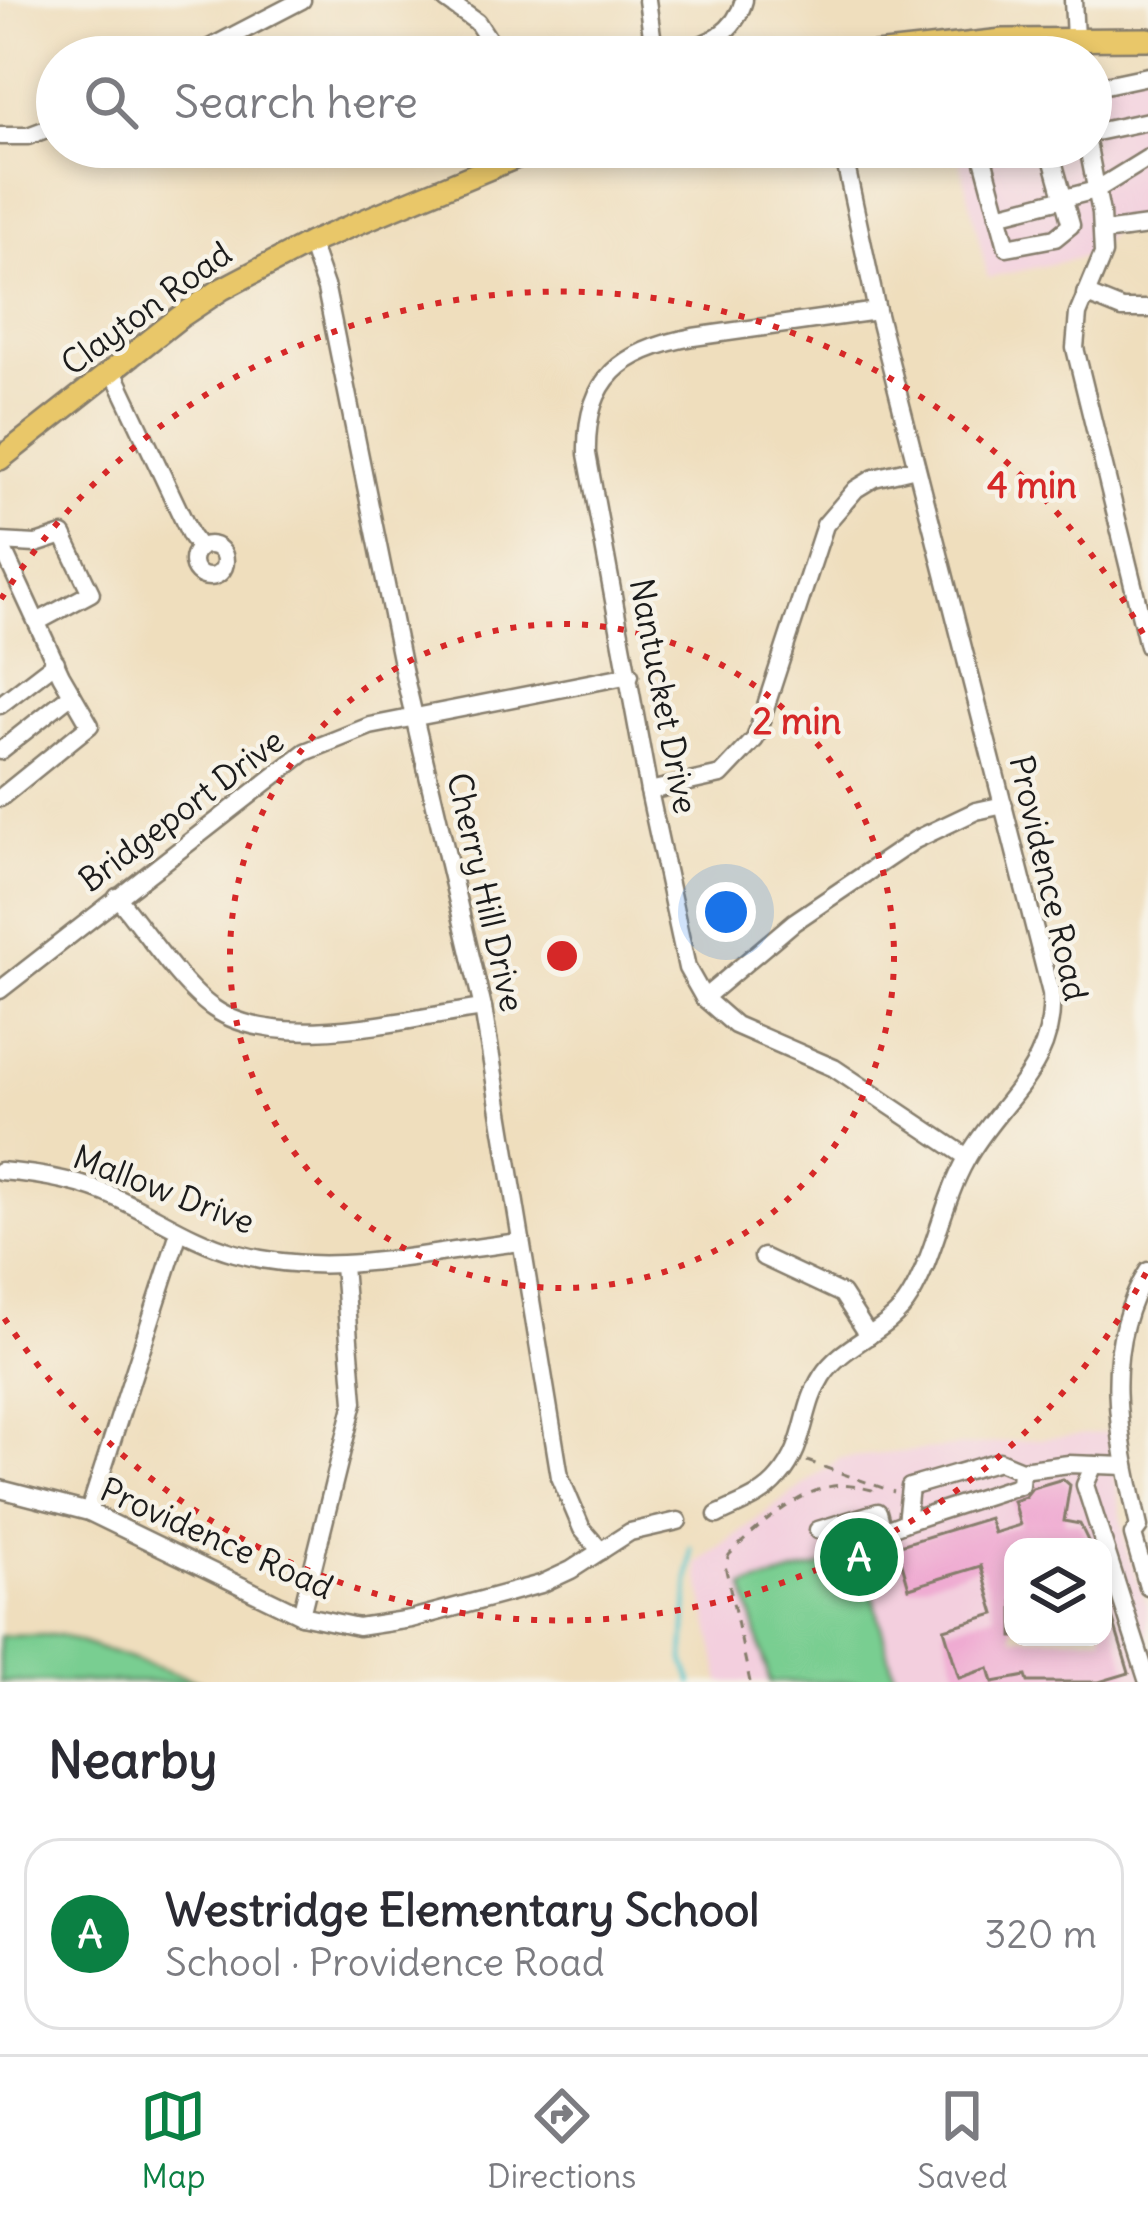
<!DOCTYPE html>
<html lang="en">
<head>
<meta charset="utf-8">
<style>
  body { margin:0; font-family:Delius,sans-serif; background:#f7f7f7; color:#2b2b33 }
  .controls { position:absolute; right:36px; bottom:36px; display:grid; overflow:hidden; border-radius:24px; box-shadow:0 6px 18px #0003 }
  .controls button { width:108px; height:108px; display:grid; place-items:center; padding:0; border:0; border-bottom:3px solid #e1e1e2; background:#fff; color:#2b2b33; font:60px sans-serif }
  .you { position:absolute; left:726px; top:912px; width:42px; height:42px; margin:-30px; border:9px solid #fff; border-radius:50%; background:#1a73e8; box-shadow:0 0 0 18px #1a73e833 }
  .badge { display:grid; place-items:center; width:78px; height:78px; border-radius:50%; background:#0b8043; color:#fff; font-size:39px; font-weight:700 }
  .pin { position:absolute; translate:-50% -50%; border:6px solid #fff; box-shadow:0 3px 12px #0006 }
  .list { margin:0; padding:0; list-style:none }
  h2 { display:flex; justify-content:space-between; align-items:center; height:156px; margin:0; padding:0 48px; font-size:51px }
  h2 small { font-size:39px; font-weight:400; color:#7c7c81 }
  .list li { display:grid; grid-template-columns:78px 1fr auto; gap:36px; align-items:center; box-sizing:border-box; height:192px; margin:0 24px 24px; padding:0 24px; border:3px solid #e1e1e2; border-radius:36px }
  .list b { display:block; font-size:45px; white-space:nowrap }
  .list p { margin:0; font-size:39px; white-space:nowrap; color:#7c7c81 }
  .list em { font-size:39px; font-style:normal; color:#7c7c81 }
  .icon { flex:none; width:66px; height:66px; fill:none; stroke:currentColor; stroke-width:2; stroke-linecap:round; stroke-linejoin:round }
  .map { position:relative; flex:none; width:1148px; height:1682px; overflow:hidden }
  .search { position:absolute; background:#fff; box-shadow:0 6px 18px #0003; left:36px; right:36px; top:36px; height:132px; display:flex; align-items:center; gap:30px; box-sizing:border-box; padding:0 42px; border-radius:66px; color:#7c7c81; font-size:45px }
  .sheet { height:372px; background:#fff }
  nav { display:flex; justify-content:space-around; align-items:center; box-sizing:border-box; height:168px; border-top:3px solid #e1e1e2; background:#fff; font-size:33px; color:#7c7c81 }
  nav a { display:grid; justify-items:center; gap:6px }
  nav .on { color:#0b8043 }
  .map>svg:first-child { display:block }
  .built { fill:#f3cfde; fill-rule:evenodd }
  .green { fill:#79ce91; stroke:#4a7556; stroke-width:3 }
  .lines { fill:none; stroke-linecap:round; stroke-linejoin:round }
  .stream { stroke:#58c6ce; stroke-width:4.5 }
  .building { fill:#efabd2 }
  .minor-casing { stroke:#867d6c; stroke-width:21 }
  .major-casing { stroke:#867d6c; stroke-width:26 }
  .path { stroke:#867d6c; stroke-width:3; stroke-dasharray:9 9; stroke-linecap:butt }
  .minor { stroke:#fff; stroke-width:16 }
  .major { stroke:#e9c769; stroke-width:21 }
  .ring { fill:none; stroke:#d62828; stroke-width:6; stroke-dasharray:6 12 }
  .labels { text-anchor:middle; stroke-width:9; stroke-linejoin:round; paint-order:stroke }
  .street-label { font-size:33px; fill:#1c1c1c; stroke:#f7f3e8 }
  .centre { fill:#d62828; stroke:#f7f3e8; stroke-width:6 }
  .ring-label { font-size:36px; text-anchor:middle; font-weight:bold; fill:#d62828; stroke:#f7f3e8; stroke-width:9; stroke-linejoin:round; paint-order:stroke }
</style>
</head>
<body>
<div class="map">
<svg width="1148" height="1682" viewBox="0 0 1148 1682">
  <rect width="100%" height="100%" fill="#f7f3e8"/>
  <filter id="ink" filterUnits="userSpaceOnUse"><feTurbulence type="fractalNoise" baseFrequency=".00833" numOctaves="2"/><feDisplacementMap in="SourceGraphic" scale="24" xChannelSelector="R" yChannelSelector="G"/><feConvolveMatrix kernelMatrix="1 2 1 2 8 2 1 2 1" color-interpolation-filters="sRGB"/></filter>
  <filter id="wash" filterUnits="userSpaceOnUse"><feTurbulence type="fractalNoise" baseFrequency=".004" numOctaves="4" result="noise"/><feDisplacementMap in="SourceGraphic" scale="48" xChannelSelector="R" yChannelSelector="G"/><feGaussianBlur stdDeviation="2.7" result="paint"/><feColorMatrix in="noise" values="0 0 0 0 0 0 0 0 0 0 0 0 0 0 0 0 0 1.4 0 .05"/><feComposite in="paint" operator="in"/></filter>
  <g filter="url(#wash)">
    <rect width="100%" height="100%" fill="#efdebd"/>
    <g class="built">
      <polygon points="1091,64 1148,64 1148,218 1119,222 1092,255 988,278 957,147 1091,147"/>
      <path d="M1108,1432l19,119 21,55v76h-427l-25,-118 144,-106zM1013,1547h90v90h-90z"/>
    </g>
    <g class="green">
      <polygon points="862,1555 896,1682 770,1682 744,1587"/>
      <polygon points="58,1635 201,1682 0,1682 0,1636"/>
    </g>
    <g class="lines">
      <polyline class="stream" points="691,1548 684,1660 692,1682"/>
    </g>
    <g id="blocks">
      <polygon class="building" points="1063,1479 1070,1485 1064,1521 1080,1524 1091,1547 1013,1547 1013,1637 1103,1637 1106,1597 1129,1673 1099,1682 1028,1682 1026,1676 993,1682 989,1668 959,1678 944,1629 995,1614 981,1566 909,1588 897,1546 989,1518 994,1533 1020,1525 1013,1501 1025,1497 1032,1488"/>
    </g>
  </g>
  <g filter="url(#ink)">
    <use href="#blocks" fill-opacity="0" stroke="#867d6c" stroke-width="3"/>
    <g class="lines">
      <g class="minor-casing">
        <g id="minor">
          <polyline points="446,0 477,22 500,57"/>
          <polyline points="647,0 655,57"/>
          <polyline points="1073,0 1076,57"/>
          <polyline points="192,57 302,0"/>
          <path d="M668,57c33,-12 66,-19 76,-57"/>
          <polyline points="1091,88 1148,76"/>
          <polyline points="1091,133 1148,121"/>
          <polyline points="0,136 28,136 57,125"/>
          <polyline points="980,147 1007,247 1055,238 1071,225 1049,147"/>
          <polyline points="1088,147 1101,213 1103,254 1078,314 1075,348 1148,646"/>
          <polyline points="998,215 1096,190 1148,158"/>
          <polyline points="1103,232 1148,226"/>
          <polyline points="310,243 326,289 404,674 483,1008 560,1477 582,1529 601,1551"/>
          <polyline points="1085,294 1122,309 1148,309"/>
          <path d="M877,311l-184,26c-71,13 -108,41 -106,117l62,337 38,177 17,30 31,27 99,43 133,89"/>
          <polyline points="112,369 191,536 199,547"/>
          <polyline points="0,542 36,544 63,535 91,593 37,622"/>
          <polyline points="0,543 61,675 90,725 0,798"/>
          <circle cx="209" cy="561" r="16"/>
          <polyline points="0,705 56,662"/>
          <polyline points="0,751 72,694"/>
          <polyline points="649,791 721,775 755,739 825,525 856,489 874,478 916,468"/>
          <path d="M117,897c26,31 64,89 96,111 65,46 195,10 270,0"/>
          <polyline points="0,990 305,752 370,726 630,675"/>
          <polyline points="704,998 794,922 915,840 976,811 1004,805"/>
          <path d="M0,1171c39,3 81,10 117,27 40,18 75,43 118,55 96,27 190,-1 286,-11"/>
          <polyline points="763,1257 842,1294 869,1336"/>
          <path d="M1148,1271c-50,80 -28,170 -9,256l-6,8 15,52"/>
          <polyline points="1094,1465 1085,1485 1148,1682"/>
          <polyline points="1021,1470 1020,1485 906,1522 910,1487 999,1461 1021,1470 1069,1464 1126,1466"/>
          <polyline points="0,1489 89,1512 301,1615 358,1627 411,1619 541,1584 571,1570 630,1532 678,1521"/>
          <polyline points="89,1512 179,1232"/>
          <path d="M717,1515c22,-11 46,-18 62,-38 28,-32 22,-68 43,-101 22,-34 67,-43 88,-79 25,-42 32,-94 56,-137 33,-60 90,-90 85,-167l-174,-682 -35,-164"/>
          <polyline points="818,1530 878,1512 883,1531 906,1522"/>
          <polyline points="301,1615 354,1402 343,1266"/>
        </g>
      </g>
      <g class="major-casing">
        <g id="major">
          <polyline points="848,57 1003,40 1148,39"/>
          <polyline points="0,459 180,317 222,289 310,243 541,147"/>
        </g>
      </g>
      <g class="path">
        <polyline points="807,1461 894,1492"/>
        <path d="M750,1682l-25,-117 4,-10c24,-25 69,-64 104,-69 13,-2 26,1 39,4l1,5"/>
      </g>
      <use href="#minor" class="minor"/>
      <use href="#major" class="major"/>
    </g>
  </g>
  <g class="ring">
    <circle cx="562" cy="956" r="332"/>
    <path d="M1146 1273A665 665 0 0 1 1 1313M1 599A665 665 0 0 1 1146 639"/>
  </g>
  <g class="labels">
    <g class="street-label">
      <text transform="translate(146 308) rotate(-36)" y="12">Clayton Road</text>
      <text transform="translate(664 696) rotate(79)" y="12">Nantucket Drive</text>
      <text transform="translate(181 810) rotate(-37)" y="12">Bridgeport Drive</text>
      <text transform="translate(1049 878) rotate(77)" y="12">Providence Road</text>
      <text transform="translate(486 892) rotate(77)" y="12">Cherry Hill Drive</text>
      <text transform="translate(164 1189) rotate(21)" y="12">Mallow Drive</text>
      <text transform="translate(217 1538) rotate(24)" y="12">Providence Road</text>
    </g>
  </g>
  <circle cx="562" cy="956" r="18" class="centre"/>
  <g class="ring-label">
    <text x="1032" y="498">4 min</text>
    <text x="797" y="734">2 min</text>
  </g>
</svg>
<div class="controls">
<button><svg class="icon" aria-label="layers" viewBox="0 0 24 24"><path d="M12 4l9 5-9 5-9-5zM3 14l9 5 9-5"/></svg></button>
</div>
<div class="you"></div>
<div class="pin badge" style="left:859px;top:1557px">A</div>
<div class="search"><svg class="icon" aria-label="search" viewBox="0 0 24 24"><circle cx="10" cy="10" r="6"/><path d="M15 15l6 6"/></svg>Search here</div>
</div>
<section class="sheet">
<h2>Nearby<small></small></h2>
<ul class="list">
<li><span class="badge">A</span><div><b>Westridge Elementary School</b><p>School · Providence Road</p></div><em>320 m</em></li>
</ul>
</section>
<nav>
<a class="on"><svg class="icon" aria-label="map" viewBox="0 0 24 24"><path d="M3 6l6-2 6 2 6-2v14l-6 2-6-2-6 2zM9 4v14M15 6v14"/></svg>Map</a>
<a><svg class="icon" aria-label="directions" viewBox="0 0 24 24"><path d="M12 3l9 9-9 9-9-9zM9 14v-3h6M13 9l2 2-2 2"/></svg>Directions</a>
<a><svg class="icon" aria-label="saved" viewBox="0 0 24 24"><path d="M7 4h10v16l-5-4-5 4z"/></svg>Saved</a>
</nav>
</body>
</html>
